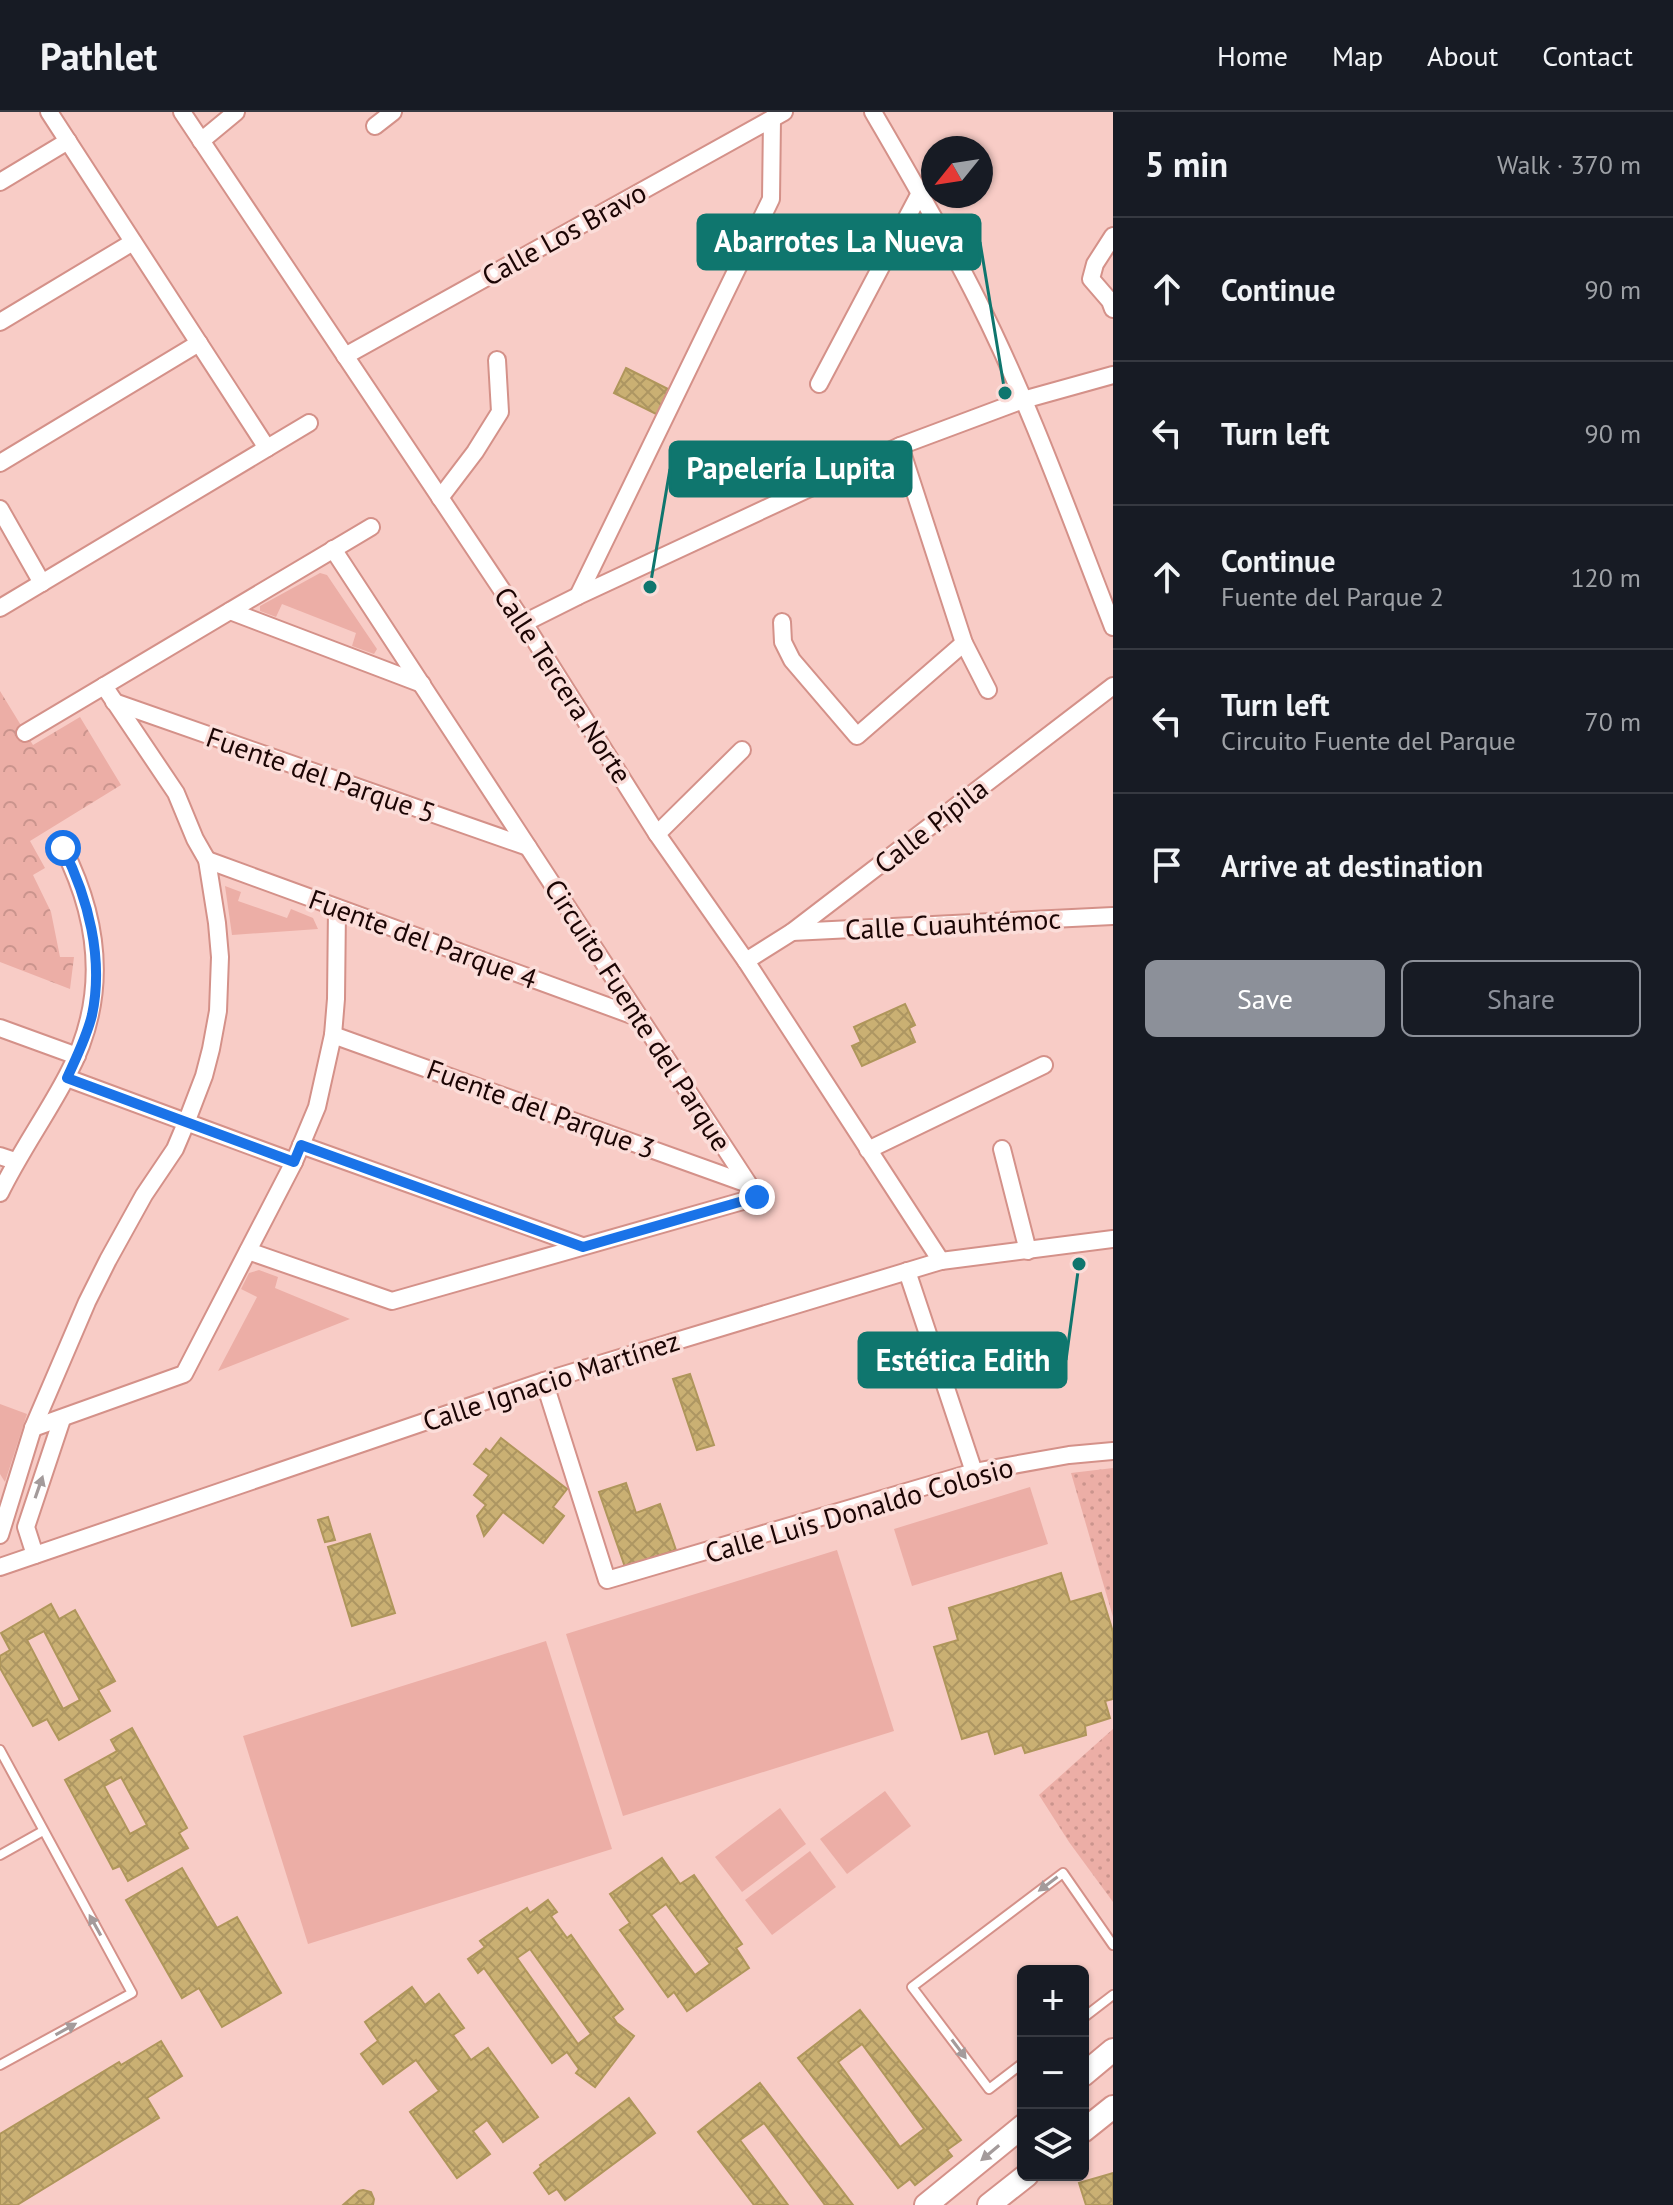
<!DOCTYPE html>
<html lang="en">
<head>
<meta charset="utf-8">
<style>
  body { margin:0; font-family:"PT Sans",sans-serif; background:#20242c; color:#f1f3f6 }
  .controls { position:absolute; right:24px; bottom:24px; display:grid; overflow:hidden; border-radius:12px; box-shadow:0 2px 6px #0004 }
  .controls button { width:72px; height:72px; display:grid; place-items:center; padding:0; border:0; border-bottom:2px solid #363941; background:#171b24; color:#f1f3f6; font:40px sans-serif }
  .compass { position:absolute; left:921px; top:24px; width:72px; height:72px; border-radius:50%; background:#171b24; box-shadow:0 2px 6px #0004; rotate:240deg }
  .stop { position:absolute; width:24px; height:24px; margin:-18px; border:6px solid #1a73e8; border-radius:50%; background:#fff }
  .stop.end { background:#1a73e8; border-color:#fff; box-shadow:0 2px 8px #0008 }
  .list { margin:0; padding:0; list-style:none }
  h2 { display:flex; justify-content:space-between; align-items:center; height:104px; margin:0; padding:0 32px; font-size:34px }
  h2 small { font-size:26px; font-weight:400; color:#9ea1a6 }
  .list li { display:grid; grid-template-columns:52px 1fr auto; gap:24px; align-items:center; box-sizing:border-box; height:144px; padding:0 32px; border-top:2px solid #363941 }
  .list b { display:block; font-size:30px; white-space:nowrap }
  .list p { margin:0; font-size:26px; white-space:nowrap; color:#9ea1a6 }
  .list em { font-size:26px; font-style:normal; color:#9ea1a6 }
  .actions { display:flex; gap:16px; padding:24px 32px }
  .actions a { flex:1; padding:18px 0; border:2px solid #8c9099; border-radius:12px; text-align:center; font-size:28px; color:#8c9099 }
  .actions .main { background:#8c9099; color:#fff }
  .icon { flex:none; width:44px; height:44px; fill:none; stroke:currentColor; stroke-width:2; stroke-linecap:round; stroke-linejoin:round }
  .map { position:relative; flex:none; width:1113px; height:2093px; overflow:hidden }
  header { display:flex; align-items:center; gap:48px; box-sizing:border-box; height:112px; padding:0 40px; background:#171b24; border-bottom:2px solid #363941 }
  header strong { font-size:38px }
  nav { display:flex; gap:44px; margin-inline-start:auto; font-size:28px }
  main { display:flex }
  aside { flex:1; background:#171b24 }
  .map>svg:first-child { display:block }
  .grass { fill:url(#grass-dots) }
  .park { fill:url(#park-crowns) }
  .garden { fill:#ecaea6 }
  .building { fill:url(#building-cross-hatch); stroke:#af965b; stroke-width:2; fill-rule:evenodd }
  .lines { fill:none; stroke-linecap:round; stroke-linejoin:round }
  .lane-casing { stroke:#d49189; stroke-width:12 }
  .street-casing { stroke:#d49189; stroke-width:20 }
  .secondary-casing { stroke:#d49189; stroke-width:26 }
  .lane { stroke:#fff; stroke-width:8 }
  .street { stroke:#fff; stroke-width:16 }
  .secondary { stroke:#fff; stroke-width:22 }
  .oneway { fill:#a49b9b }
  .route { stroke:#1a73e8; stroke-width:10 }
  .labels { text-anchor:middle; stroke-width:7; stroke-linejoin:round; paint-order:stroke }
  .street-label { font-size:28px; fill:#1b0504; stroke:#fbddd9 }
  .leader { fill:none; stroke:#0f766e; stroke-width:3 }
  .callout-dot { fill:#0f766e; stroke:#fbddd9; stroke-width:3 }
  .callout { fill:#0f766e; stroke:#0f766e; stroke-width:3 }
  .callout-label { font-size:30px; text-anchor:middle; font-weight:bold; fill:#fff }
</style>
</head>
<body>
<header>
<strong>Pathlet</strong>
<nav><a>Home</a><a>Map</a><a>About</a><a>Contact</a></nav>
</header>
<main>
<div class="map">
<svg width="1113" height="2093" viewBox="0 0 1113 2093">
  <defs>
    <pattern id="grass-dots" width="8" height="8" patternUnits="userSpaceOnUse" patternTransform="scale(2)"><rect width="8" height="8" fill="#ecaea6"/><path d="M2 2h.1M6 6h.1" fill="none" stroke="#ca948d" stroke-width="1.8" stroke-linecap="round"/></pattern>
    <pattern id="park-crowns" width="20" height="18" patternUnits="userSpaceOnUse" patternTransform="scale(2)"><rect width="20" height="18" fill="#ecaea6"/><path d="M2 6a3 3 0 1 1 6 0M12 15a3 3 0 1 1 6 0" fill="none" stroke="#ca948d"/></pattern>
    <pattern id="building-cross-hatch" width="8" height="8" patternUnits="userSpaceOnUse" patternTransform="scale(2)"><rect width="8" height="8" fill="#cab073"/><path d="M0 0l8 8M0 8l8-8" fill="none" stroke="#ad9662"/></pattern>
  </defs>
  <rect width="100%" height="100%" fill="#f8ccc6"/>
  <g class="grass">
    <polygon points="1113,1356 1113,1505 1071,1361"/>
    <polygon points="1113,1617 1113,1790 1069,1730 1039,1683"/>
  </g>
  <polygon class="park" points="0,579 33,633 80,605 121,673 30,729 45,756 33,763 51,800 60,845 74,845 70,877 0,850"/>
  <g class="garden">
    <polygon points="320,461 327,463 377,537 374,542 352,534 356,521 282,492 276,505 260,499 260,494"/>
    <polygon points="225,774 241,780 238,789 287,806 291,797 313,806 318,817 232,823"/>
    <polygon points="259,1158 278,1165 275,1176 350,1207 218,1259 257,1185 241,1177 249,1161"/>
    <polygon points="0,1292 27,1302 5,1370 0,1362"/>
    <polygon points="1030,1375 1048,1432 912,1474 894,1417"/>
    <polygon points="837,1438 894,1619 623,1704 566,1522"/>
    <polygon points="546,1529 612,1737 308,1832 243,1624"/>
    <polygon points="885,1679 911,1714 847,1762 820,1727"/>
    <polygon points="780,1696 806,1732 742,1780 715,1745"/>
    <polygon points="810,1739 836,1775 772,1823 745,1788"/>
  </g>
  <g class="building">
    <polygon points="626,256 672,279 660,304 614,281"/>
    <polygon points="905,892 915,913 909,916 915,930 862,954 852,934 861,930 854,915"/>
    <polygon points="690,1262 714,1333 697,1338 673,1267"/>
    <polygon points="501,1326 567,1377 553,1395 564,1404 543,1431 503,1400 484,1424 477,1404 486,1393 474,1383 489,1363 474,1352 486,1337 490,1340"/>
    <polygon points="626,1371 636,1401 660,1392 676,1438 625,1455 599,1380"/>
    <polygon points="328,1405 335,1428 325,1430 318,1408"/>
    <polygon points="370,1422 395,1501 352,1514 328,1435"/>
    <polygon points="1061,1461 1070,1490 1101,1481 1113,1520 1113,1587 1105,1589 1110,1606 1085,1614 1086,1623 1025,1641 1022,1633 995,1642 988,1619 962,1627 934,1535 958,1528 949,1496"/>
    <path d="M51,1492l8,15 16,-9 40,71 -17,9 12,21 -51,29 -12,-21 -14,7 -33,-58v-12l10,-6 -9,-17zM44,1519l36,69 -17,9 -36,-69z"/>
    <path d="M132,1616l55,100 -8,5 9,15 -60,33 -8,-15 -7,3 -48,-89 52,-29 -6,-11zM121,1665l26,48 -17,9 -26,-48z"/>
    <path d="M662,1746l18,26 14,-9 48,69 -6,4 13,20 -62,43 -13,-19 -6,5 -48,-67 10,-7 -20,-29zM666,1792l44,60 -15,11 -44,-60z"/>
    <polygon points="182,1756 217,1816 237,1805 281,1881 222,1915 199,1876 182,1886 126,1788"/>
    <path d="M548,1788l9,12 -6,4 16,22 4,-3 52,74 -10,8 4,6 17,13 -39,51 -19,-14 3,-4 -12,-17 -15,11 -68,-95 -6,5 -10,-14 17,-12 -5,-6 47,-33 3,5zM530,1837l61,85 -13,10 -61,-86z"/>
    <polygon points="412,1875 425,1893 439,1882 464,1916 453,1923 471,1948 488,1936 538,2005 503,2030 487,2008 473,2019 490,2042 457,2066 410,2000 439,1979 416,1948 383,1972 361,1942 378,1929 365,1910"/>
    <path d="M860,1898l101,130 -14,10 5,6 -37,29 -5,-6 -12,9 -100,-130zM862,1932l62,85 -24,18 -62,-85z"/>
    <polygon points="161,1929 182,1964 147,1986 159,2006 17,2093 0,2093 0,2022 119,1950 121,1953"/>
    <polygon points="760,1971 853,2093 825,2093 764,2011 740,2028 788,2093 754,2093 698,2020"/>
    <polygon points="629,1986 655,2021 565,2088 557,2077 549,2082 534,2061 541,2055 540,2053"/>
    <polygon points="1113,2061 1113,2093 1086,2093 1079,2071"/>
    <polygon points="363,2078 371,2080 374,2087 373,2093 343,2093 359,2079"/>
  </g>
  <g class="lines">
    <g class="lane-casing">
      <g id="lane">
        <polyline points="0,1638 132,1881 0,1953"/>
        <polyline points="0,1743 43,1719"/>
        <polyline points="1083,1906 1113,1883"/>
        <polyline points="1023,1951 989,1977 912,1875 1063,1761 1113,1833"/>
      </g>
    </g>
    <g class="street-casing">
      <g id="street">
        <polyline points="49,0 267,336"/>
        <polyline points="182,0 524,511 657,722 746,849 941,1149"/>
        <path d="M873,0c36,62 72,123 104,187 53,105 93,218 136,328"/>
        <polyline points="375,14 393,0"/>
        <polyline points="201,29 236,0"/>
        <polyline points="0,70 68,29"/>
        <polyline points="1113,124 1095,152 1091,167 1110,189 1113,197"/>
        <polyline points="0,210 133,130"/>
        <polyline points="345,244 784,0"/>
        <polyline points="819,272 920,81"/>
        <polyline points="900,334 964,531 988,578"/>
        <polyline points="0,351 199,231"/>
        <polyline points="440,386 475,340 500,300 497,248"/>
        <polyline points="0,397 42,471"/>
        <polyline points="578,484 771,87 772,7"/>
        <polyline points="0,496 309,311"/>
        <polyline points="230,499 422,572"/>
        <polyline points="782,510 783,530 792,548 857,624 964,531"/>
        <polyline points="524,511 578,484 900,334 1023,288 1113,263"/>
        <polyline points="114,590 528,735"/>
        <polyline points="25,621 371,415"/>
        <polyline points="657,722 742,638"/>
        <polyline points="207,748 640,906"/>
        <polyline points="792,820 1113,804"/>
        <polyline points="746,849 792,820 1113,574"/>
        <polyline points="0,916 77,944"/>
        <polyline points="333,923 748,1072"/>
        <polyline points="67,966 294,1050"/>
        <polyline points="301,1033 582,1134"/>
        <polyline points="1002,1037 1028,1139"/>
        <polyline points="868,1038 1044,953"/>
        <polyline points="0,1044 15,1049"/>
        <path d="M0,1081c20,-41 46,-77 67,-117 41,-76 34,-153 -4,-228"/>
        <polyline points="248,1139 392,1189 757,1085 333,437"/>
        <polyline points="907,1159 974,1360"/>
        <polyline points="544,1269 607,1468 974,1360 1069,1343 1113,1339"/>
        <polyline points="33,1316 184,1262 294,1050 317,995 333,923 336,887 337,796"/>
        <polyline points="0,1423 33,1316 87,1190 108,1148 144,1083 175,1037 186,1011 204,964 211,937 218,899 220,845 217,811 207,748 195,727 176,681 104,574"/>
        <polyline points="35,1443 26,1415 62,1307"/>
        <polyline points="0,1455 544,1269 941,1149 1113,1127"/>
      </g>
    </g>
    <g class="secondary-casing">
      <g id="secondary">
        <polyline points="1083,1963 1113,1938"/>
        <polyline points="1083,2019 1113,1995"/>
        <polyline points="926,2093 1023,2014"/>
        <polyline points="989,2093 1027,2063"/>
      </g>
    </g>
    <use href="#lane" class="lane"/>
    <use href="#street" class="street"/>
    <use href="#secondary" class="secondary"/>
  </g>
  <defs><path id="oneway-solid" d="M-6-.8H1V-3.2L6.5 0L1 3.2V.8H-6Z" transform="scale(2)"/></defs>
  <g class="oneway">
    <use href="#oneway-solid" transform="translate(39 1375) rotate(-71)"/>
    <use href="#oneway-solid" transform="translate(1048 1772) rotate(143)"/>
    <use href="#oneway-solid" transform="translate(95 1813) rotate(-119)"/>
    <use href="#oneway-solid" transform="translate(66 1917) rotate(-29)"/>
    <use href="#oneway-solid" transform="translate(959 1937) rotate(53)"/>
    <use href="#oneway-solid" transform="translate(990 2041) rotate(140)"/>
  </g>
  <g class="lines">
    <path class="route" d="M63,736c25,50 41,110 29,167 -5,21 -16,43 -25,63l227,84 7,-17 282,102 174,-50"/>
  </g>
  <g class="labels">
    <g class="street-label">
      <text transform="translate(564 122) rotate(-29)" y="10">Calle Los Bravo</text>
      <text transform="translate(563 573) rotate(57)" y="10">Calle Tercera Norte</text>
      <text transform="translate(321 663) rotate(19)" y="10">Fuente del Parque 5</text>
      <text transform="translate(931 714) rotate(-38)" y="10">Calle Pípila</text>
      <text transform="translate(953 812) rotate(-3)" y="10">Calle Cuauhtémoc</text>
      <text transform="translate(423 827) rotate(20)" y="10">Fuente del Parque 4</text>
      <text transform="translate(638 903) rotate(57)" y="10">Circuito Fuente del Parque</text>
      <text transform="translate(541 997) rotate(20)" y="10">Fuente del Parque 3</text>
      <text transform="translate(551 1269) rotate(-18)" y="10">Calle Ignacio Martínez</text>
      <text transform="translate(859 1398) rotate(-16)" y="10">Calle Luis Donaldo Colosio</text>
    </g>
  </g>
  <path class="leader" d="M1005 281L980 130M650 475L670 357M1079 1152L1066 1248"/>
  <g class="callout-dot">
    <circle cx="1005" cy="281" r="8"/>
    <circle cx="650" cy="475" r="8"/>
    <circle cx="1079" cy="1152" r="8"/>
  </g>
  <g class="callout">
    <rect x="698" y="103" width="282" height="54" rx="8"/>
    <rect x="670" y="330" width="241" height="54" rx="8"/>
    <rect x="859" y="1221" width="207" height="54" rx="8"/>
  </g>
  <g class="callout-label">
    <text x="839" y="140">Abarrotes La Nueva</text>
    <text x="791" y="367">Papelería Lupita</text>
    <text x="963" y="1259">Estética Edith</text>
  </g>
</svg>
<div class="controls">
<button>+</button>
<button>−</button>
<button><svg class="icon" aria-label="layers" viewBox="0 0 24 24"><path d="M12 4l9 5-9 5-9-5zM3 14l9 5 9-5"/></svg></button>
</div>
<svg class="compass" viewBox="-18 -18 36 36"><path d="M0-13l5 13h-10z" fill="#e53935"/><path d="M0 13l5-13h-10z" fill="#9ea1a6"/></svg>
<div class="stop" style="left:63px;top:736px"></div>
<div class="stop end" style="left:757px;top:1085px"></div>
</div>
<aside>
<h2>5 min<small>Walk · 370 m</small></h2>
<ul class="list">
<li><svg class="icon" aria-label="ahead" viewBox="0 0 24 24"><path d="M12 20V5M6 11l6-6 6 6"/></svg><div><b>Continue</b></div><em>90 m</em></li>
<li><svg class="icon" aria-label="left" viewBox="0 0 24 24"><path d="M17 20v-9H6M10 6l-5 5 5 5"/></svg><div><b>Turn left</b></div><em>90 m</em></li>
<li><svg class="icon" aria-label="ahead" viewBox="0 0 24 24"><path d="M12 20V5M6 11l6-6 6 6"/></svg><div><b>Continue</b><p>Fuente del Parque 2</p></div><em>120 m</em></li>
<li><svg class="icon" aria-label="left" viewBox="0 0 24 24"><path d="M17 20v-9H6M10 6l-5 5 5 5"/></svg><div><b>Turn left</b><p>Circuito Fuente del Parque</p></div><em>70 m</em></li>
<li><svg class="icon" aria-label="arrive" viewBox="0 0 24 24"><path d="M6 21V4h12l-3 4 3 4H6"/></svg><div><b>Arrive at destination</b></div></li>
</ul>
<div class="actions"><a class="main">Save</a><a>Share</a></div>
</aside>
</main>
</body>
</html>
